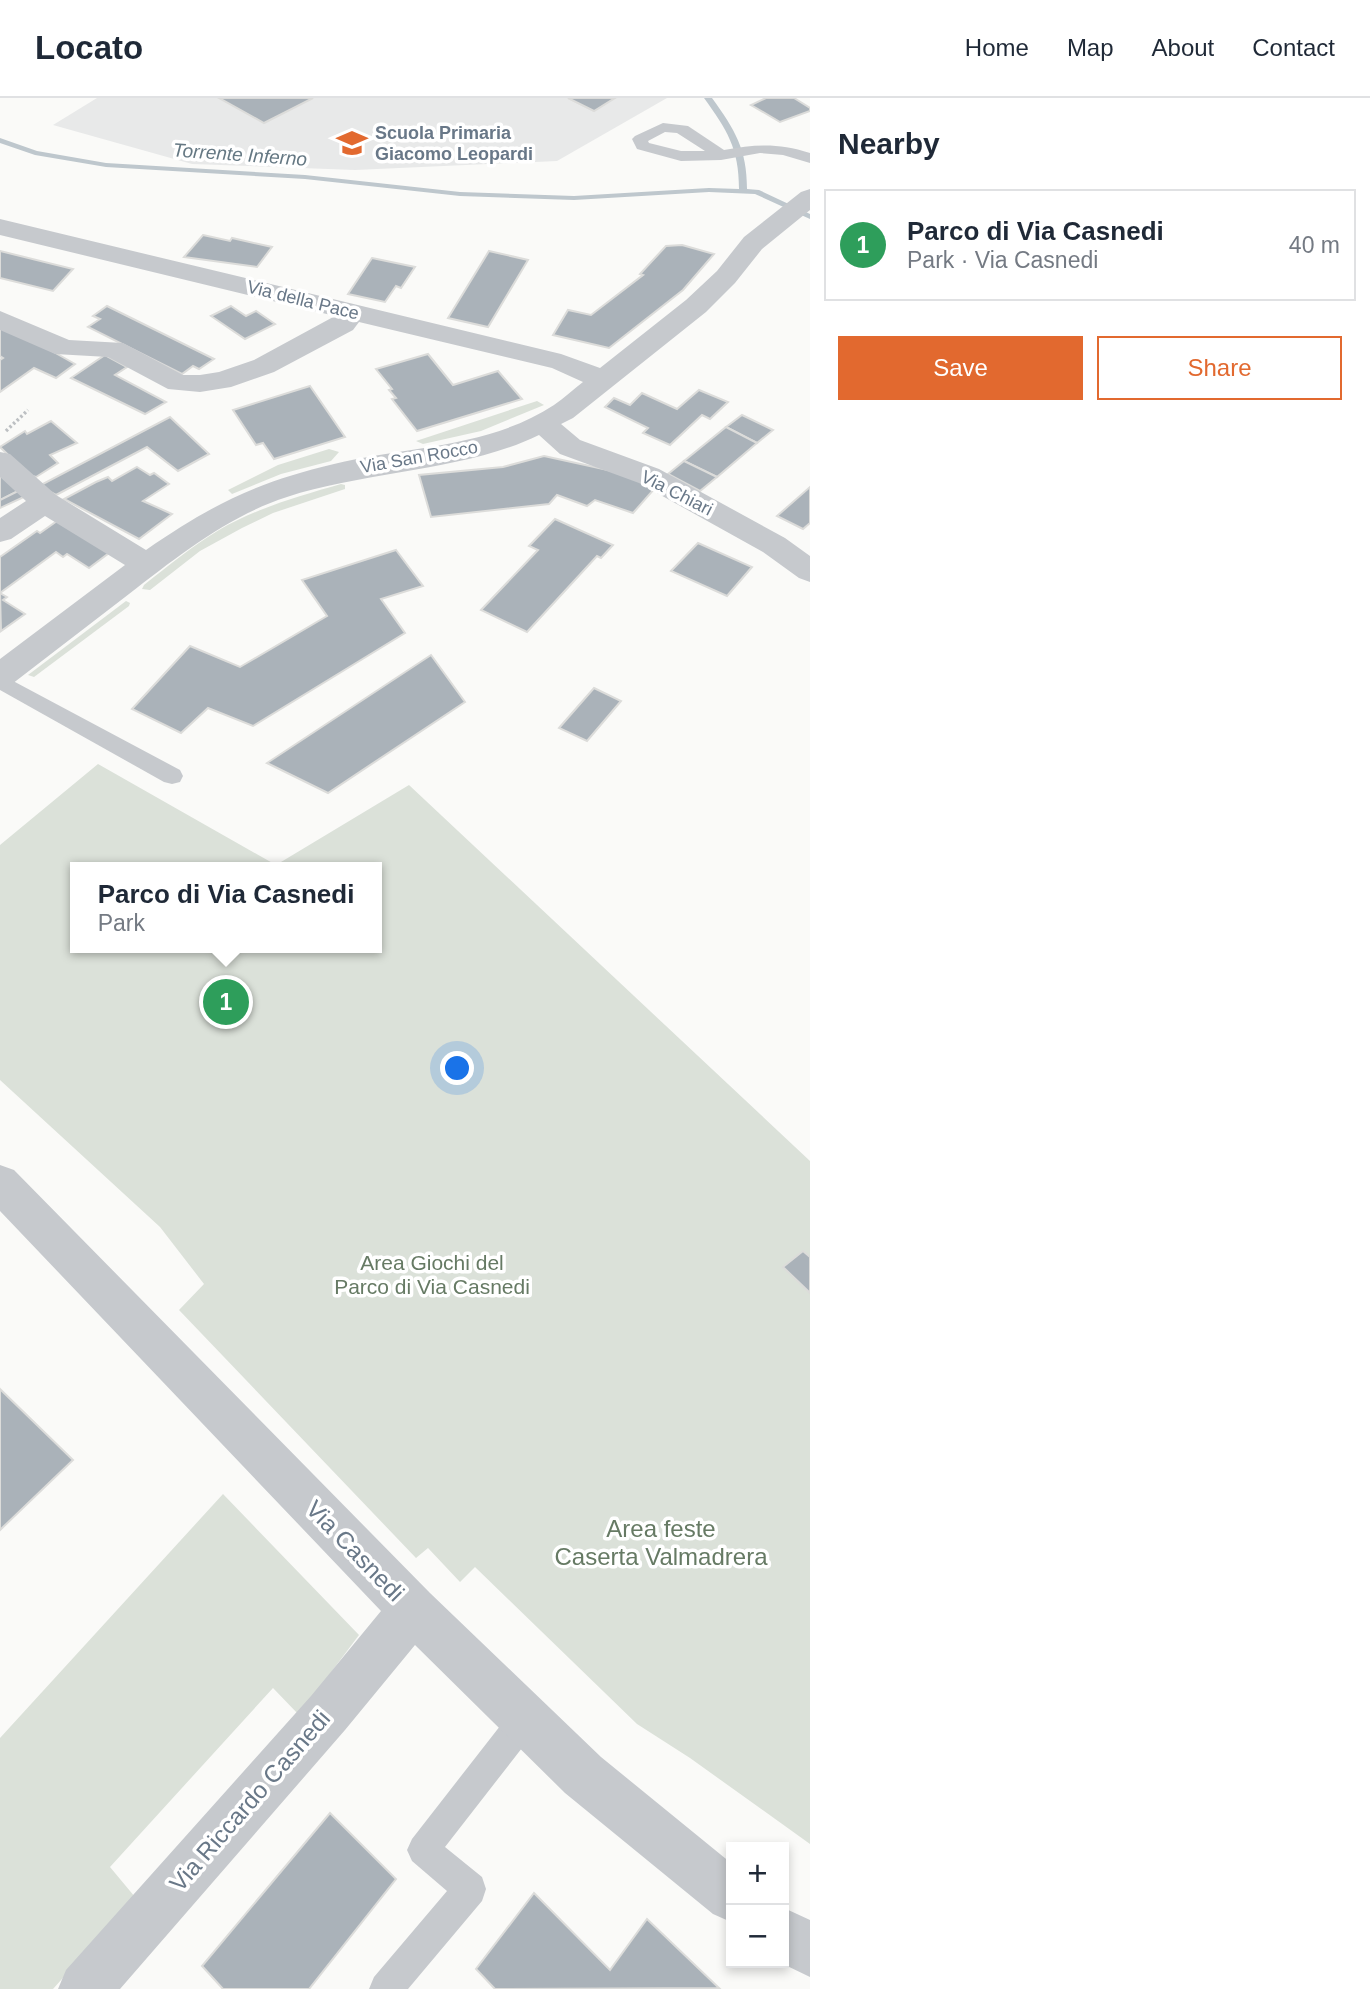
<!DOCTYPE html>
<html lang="en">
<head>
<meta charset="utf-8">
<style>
  body { margin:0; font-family:Arial,sans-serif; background:#f2f2f3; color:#1f2937 }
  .controls { position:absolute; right:21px; bottom:21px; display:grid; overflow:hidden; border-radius:0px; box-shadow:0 4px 10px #0003 }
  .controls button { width:63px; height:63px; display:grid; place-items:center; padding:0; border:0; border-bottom:2px solid #e0e1e3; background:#fff; color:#1f2937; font:35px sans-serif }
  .you { position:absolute; left:458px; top:971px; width:24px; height:24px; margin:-18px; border:5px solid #fff; border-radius:50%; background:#1a73e8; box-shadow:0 0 0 10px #1a73e833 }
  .badge { display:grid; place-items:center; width:46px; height:46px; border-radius:50%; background:#e2692f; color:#fff; font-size:23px; font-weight:700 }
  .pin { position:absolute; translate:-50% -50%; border:4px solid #fff; box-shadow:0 2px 7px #0006 }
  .popup { position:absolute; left:70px; top:764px; width:312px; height:91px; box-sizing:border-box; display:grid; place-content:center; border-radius:0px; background:#fff; filter:drop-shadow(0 2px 5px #0005); font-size:23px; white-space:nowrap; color:#747a83 }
  .popup b { font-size:26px; color:#1f2937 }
  .popup::after { content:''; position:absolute; left:50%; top:100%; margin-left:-14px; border:14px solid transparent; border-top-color:#fff }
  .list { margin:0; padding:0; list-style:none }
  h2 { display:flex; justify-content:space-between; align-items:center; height:91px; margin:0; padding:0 28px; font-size:30px }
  h2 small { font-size:23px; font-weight:400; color:#747a83 }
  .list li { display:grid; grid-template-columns:46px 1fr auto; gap:21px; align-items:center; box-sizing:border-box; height:112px; margin:0 14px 14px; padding:0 14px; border:2px solid #e0e1e3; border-radius:0px }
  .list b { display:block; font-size:26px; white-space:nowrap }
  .list p { margin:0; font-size:23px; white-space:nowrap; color:#747a83 }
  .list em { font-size:23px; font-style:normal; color:#747a83 }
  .actions { display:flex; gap:14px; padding:21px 28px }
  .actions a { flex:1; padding:16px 0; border:2px solid #e2692f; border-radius:0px; text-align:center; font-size:24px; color:#e2692f }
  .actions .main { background:#e2692f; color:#fff }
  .map { position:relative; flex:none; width:810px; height:1891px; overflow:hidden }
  header { display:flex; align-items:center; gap:42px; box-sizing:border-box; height:98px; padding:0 35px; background:#fff; border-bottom:2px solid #e0e1e3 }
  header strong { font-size:33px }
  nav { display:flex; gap:38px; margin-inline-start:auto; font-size:24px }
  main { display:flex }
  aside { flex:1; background:#fff }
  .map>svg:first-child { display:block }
  .built { fill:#e8e9e9 }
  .green { fill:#dbe1d9; fill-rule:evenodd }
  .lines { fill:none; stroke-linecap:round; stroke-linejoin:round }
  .stream { fill:#bec7cd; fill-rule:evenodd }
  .building { fill:#aab2b9; stroke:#dcdcda; stroke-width:2 }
  .path { stroke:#bdc0c3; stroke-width:3.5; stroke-dasharray:2.5 2.5; stroke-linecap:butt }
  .lane { fill:#c6c9cd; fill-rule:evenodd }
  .street { fill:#c6c9cd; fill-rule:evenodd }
  .labels { text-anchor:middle; stroke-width:7; stroke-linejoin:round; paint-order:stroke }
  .far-poi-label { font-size:18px; font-weight:bold; fill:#697888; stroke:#fff; text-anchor:start }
  .far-street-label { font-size:18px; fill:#697888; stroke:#fff }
  .far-water-label { font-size:19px; font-style:italic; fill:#657883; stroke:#fff }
  .park-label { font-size:21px; fill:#667a64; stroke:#fff }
  .near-park-label { font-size:24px; fill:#667a64; stroke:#fff }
  .near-street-label { font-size:24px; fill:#697888; stroke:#fff }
</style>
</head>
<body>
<header>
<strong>Locato</strong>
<nav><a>Home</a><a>Map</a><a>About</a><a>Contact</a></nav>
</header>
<main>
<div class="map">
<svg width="810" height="1891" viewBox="0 0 810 1891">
  <rect width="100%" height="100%" fill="#fafaf8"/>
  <polygon class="built" points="97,0 667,0 557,63 355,72 192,66 53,27"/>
  <g class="green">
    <polygon points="537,303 544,307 481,333 423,346 416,343"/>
    <polygon points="329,351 339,354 331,363 281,376 232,396 228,392 278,367"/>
    <path d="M341,386l4,1v4l-72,24 -31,15 -42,23 -50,39 -8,-1 2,-4c24,-19 48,-39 75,-55 38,-22 80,-34 122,-46z"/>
    <polygon points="126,503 130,505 129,508 34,579 28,577"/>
    <path d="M98,666l178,101 133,-80 401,376v683l-120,-86 -53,-34 -162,-157 -15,15 -32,-34 -12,10 -237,-248 25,-26 -44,-57 -160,-147v-235zM76,769h300v81h-300z"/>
    <polygon points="223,1396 359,1537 299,1617 273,1590 110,1769 135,1799 53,1891 0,1891 0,1640"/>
  </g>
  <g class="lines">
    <path class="stream" d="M704,0h8c23,32 35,51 35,91l12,1 51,24v5l-55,-25 -46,-2 -135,8 -114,-4 -155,-17 -199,-12 -71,-12 -35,-12v-5l37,13 69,12 199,12 155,17 114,4 135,-8 30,1c0,-41 -12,-59 -35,-91z"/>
  </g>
  <g class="building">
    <polygon points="219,0 313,0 264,25"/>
    <polygon points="568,0 615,0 594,13"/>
    <polygon points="766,0 794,0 810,10 810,13 780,24 751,7"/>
    <polygon points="203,137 230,143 232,140 272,149 257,169 184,159"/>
    <polygon points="682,147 714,156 683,192 609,250 553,237 568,212 591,217 643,177 640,176 666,148"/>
    <polygon points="0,153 73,171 53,193 0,180"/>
    <polygon points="489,153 528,162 488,229 448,220"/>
    <polygon points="372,160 415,169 401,190 396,188 385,204 348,196"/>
    <polygon points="107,208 214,261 199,271 193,268 182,276 88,229 100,221 93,218"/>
    <polygon points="231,208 246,218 256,213 275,226 245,241 211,218"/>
    <polygon points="0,227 13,231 75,266 56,280 34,270 0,294 0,262 3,260 0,258"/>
    <polygon points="428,256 453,287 498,273 522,301 417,333 392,301 396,300 389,292 392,291 376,271"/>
    <polygon points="105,257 127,269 115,277 166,304 145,316 71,280"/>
    <polygon points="310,288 345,339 274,361 263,345 256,347 233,312"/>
    <polygon points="699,292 728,304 710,321 702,317 670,347 643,335 648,330 605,309 614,300 630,307 642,295 677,311"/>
    <polygon points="742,317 773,332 757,345 726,329"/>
    <polygon points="170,319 209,356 178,373 147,349 56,397 39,388"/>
    <polygon points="51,323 77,345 50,357 58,365 36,379 29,377 0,349 25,333 27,336"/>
    <polygon points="726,329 757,345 717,379 684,363"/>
    <polygon points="544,358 617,374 656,389 633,415 595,402 587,408 557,397 549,406 431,419 419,377 503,369"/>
    <polygon points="684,363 717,379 700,393 668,376"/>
    <polygon points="137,369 150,377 154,375 169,386 143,403 172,416 139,441 64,401 96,384 108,379 112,383"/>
    <polygon points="0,374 22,391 0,402"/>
    <polygon points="810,389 810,425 803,431 777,418"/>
    <polygon points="22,391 26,398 0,410 0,402"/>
    <polygon points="555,421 613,447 601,460 597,458 527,534 481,512 538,452 529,448"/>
    <polygon points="57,423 109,455 89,470 67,456 63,459 56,454 0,495 0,459 37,433 40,435"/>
    <polygon points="698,445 752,469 727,498 671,473"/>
    <polygon points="396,452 423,488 381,501 405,535 253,628 208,610 181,635 132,611 190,548 240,569 327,518 302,482"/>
    <polygon points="0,495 7,499 3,502 25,516 1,533"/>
    <polygon points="431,557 465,604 328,695 267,665"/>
    <polygon points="594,590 621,603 587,643 559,630"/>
    <polygon points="803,1153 810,1159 810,1195 783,1169"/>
    <polygon points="0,1291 73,1362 0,1432"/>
    <polygon points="330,1715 396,1781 309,1891 223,1891 202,1868"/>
    <polygon points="534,1795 610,1872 647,1821 719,1890 495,1891 476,1871"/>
  </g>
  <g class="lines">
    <polyline class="path" points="6,333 28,312"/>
    <g class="lane">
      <path d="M663,25l25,3 36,24c32,-6 55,-7 86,3v10l-27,-8 -23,-2 -39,7 -40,1 -44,-12 -5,-10 3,-3zM665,34l12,1 28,18h-24l-32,-8 -1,-2z"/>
      <polygon points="0,576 180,672 183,678 180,684 172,686 164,684 0,592"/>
      <polygon points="525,1605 536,1610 541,1621 536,1632 445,1749 482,1779 486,1791 482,1803 408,1891 369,1891 374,1879 447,1793 412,1763 407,1752 412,1741 514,1610"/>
    </g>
    <g class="street">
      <path d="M810,91v21l-48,39 -27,34 -29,29 -133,106 -12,6 19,16 79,29 126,69 25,18v26l-11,-4 -36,-26 -124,-69 -79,-29 -21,-19c-73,36 -172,36 -252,62 -59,19 -109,59 -158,97 -39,30 -78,60 -117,90l-12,4v-29l125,-94 -80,-49 -34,23 -11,3v-24l26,-17 -26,-24v-25l10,2 46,41 90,55c65,-45 111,-68 188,-86 73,-18 155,-16 220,-59 10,-7 20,-16 29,-23l-31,-14 -193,-46 -6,8 -79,42 -43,15 -31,5 -32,-3 -60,-32 -53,-3 -55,-24v-19l69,29 54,3 60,32h17l19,-3 35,-12 81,-44 -335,-81v-16l561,135 39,14 86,-68 31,-29 27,-34 57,-45z"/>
      <polygon points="0,1067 14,1072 430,1495 601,1659 731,1765 731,1824 713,1816 565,1695 415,1547 345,1632 120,1891 58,1891 66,1872 311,1598 381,1513 0,1113"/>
      <polygon points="784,1810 810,1822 810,1879 781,1865 784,1865"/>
    </g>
  </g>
  <defs>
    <g id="school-bare" transform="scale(2.415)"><path d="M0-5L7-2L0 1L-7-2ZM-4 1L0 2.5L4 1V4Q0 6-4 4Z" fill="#e2692f" stroke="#fff" stroke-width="2.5" paint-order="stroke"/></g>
  </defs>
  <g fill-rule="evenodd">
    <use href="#school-bare" x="352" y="45"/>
  </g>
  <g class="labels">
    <g class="far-poi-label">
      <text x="375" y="41">Scuola Primaria<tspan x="375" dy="21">Giacomo Leopardi</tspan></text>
    </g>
    <g class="far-street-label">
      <text transform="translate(303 202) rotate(14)" y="6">Via della Pace</text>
      <text transform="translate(419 359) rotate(-10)" y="6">Via San Rocco</text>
      <text transform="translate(677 395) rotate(27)" y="6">Via Chiari</text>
    </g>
    <g class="far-water-label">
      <text transform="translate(240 56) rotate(4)" y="7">Torrente Inferno</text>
    </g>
    <g class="park-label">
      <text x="432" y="1172">Area Giochi del<tspan x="432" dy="24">Parco di Via Casnedi</tspan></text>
    </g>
    <g class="near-park-label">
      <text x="661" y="1439">Area feste<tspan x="661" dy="28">Caserta Valmadrera</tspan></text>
    </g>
    <g class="near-street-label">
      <text transform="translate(355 1453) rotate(46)" y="8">Via Casnedi</text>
      <text transform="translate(250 1703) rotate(-49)" y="8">Via Riccardo Casnedi</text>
    </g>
  </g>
</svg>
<div class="controls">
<button>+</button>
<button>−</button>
</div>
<div class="you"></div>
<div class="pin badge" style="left:226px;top:904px;background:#2e9e5b">1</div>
<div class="popup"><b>Parco di Via Casnedi</b>Park</div>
</div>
<aside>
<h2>Nearby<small></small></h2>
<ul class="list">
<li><span class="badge" style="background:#2e9e5b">1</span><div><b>Parco di Via Casnedi</b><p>Park · Via Casnedi</p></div><em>40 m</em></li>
</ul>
<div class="actions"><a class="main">Save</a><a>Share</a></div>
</aside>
</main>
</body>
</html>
